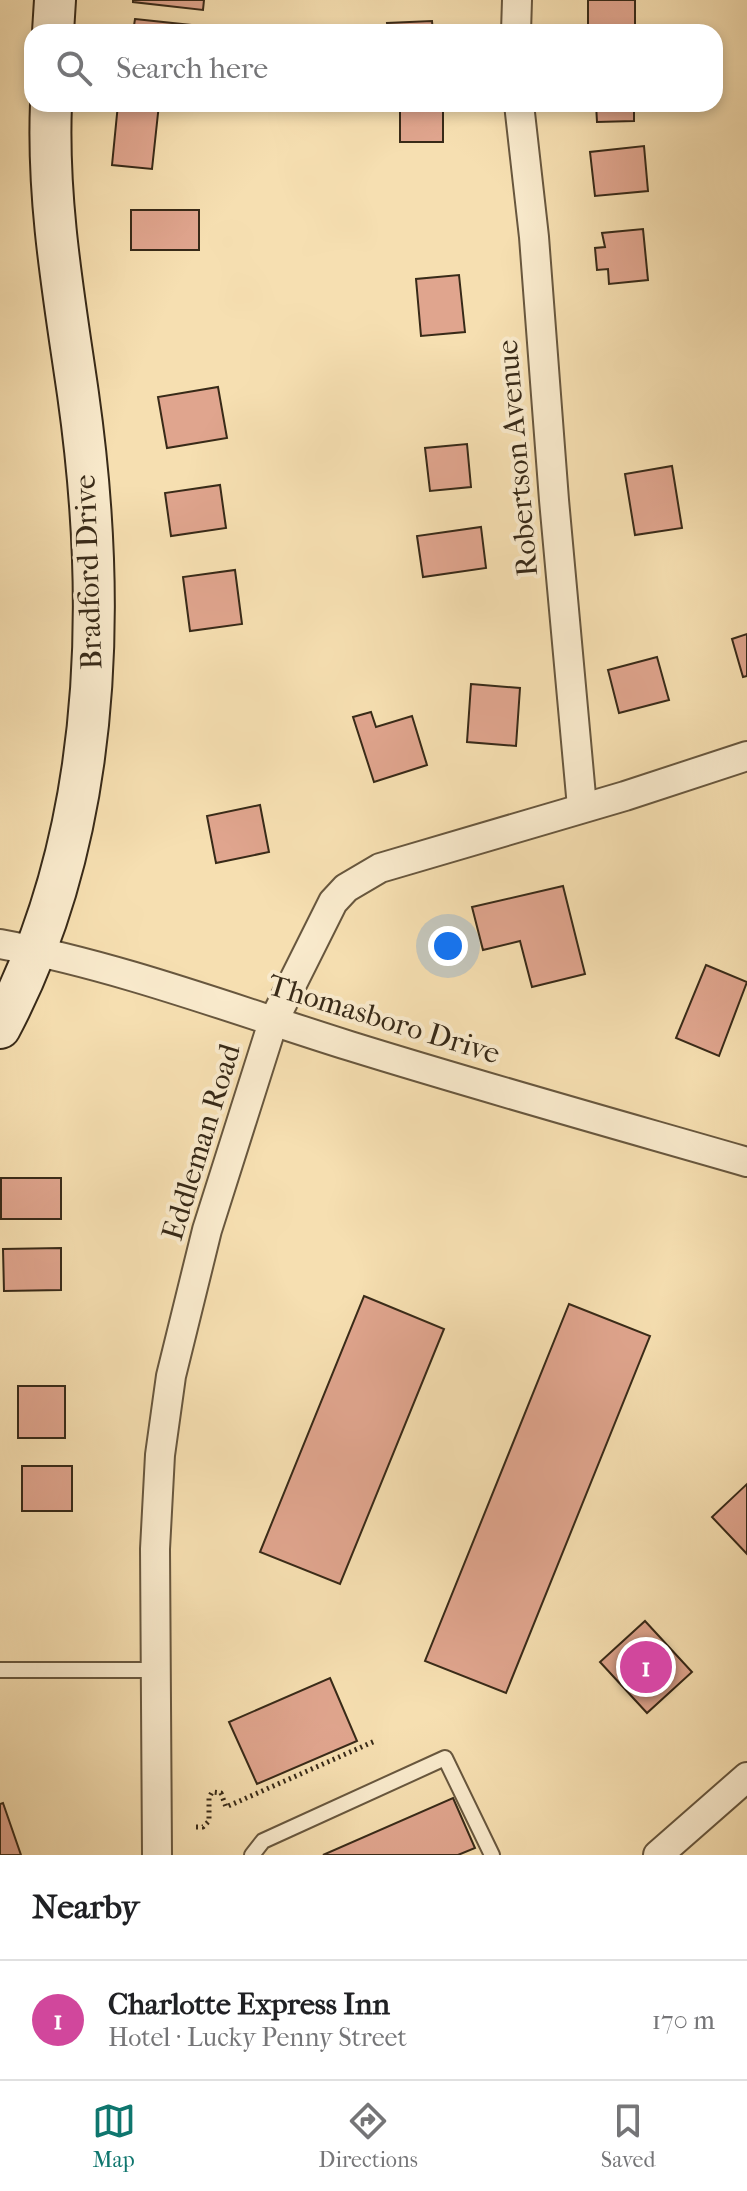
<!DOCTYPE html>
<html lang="en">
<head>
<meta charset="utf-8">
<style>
  body { margin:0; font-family:"IM FELL French Canon",serif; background:#f2f2f2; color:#202124 }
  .you { position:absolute; left:448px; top:946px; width:28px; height:28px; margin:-20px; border:6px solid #fff; border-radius:50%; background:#1a73e8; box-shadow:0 0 0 12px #1a73e833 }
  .badge { display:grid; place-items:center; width:52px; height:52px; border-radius:50%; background:#0f766e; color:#fff; font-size:26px; font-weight:700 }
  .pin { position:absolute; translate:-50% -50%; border:4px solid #fff; box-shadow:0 2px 8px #0006 }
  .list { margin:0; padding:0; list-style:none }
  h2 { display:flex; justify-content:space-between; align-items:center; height:104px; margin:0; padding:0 32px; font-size:34px }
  h2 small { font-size:26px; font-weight:400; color:#757577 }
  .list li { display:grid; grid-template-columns:52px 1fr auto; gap:24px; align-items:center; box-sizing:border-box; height:120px; padding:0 32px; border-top:2px solid #e0e0e0 }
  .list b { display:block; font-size:30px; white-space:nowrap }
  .list p { margin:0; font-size:26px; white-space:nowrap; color:#757577 }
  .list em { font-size:26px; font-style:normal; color:#757577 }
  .icon { flex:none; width:44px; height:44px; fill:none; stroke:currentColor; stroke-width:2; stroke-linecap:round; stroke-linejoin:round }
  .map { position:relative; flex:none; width:747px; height:1855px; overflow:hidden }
  .search { position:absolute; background:#fff; box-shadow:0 4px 12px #0003; left:24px; right:24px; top:24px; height:88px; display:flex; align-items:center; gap:20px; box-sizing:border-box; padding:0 28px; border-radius:24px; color:#757577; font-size:30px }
  .sheet { height:224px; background:#fff }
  nav { display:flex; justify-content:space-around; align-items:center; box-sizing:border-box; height:112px; border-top:2px solid #e0e0e0; background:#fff; font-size:22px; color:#757577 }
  nav a { display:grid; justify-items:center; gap:4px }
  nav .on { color:#0f766e }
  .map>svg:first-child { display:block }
  .building { fill:#e0a58e; stroke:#382a18; stroke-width:2 }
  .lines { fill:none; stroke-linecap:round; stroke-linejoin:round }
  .lane-casing { stroke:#68573e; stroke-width:18 }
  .street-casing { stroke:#68573e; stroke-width:32 }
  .secondary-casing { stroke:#382a18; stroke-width:44 }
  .path { stroke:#382a18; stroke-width:5; stroke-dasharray:2 4; stroke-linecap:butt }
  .lane { stroke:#f9eacc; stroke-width:14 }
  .street { stroke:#f9eacc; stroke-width:28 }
  .secondary { stroke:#f9eacc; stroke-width:40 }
  .labels { text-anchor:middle; stroke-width:8; stroke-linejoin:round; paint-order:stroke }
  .street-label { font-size:30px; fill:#382a18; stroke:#f9eacc }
</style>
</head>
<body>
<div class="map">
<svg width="747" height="1855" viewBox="0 0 747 1855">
  <rect width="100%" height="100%" fill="#f6dfb1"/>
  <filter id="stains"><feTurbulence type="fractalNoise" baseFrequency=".0025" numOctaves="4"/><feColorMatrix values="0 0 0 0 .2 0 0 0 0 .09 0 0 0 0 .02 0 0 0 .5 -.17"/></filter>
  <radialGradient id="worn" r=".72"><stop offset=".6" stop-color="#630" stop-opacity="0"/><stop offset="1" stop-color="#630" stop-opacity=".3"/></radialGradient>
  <g class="building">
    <polygon points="133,0 204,0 203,10 133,2"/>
    <rect x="588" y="0" width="47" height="32"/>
    <polygon points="135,19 200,26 199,32 133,32"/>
    <polygon points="432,21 433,32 388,32 387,23"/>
    <polygon points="118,104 159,104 152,169 112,165"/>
    <rect x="400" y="104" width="43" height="38"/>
    <polygon points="596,104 634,104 634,121 597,122"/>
    <polygon points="644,146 648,191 595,196 590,152"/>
    <rect x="131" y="210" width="68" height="40"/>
    <polygon points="643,229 648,280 609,284 608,269 597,270 595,248 605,247 602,233"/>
    <polygon points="459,275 465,332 421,336 416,279"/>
    <polygon points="218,387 227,438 167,448 158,397"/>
    <polygon points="467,444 471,487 430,491 425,448"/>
    <polygon points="672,466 682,528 635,535 625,474"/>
    <polygon points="220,485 226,528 171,536 165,493"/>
    <polygon points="481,527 486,568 423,577 417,536"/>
    <polygon points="235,570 242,624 190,631 183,577"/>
    <polygon points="747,634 747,676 743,677 732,639"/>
    <polygon points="657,657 669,700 619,713 608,670"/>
    <polygon points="471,684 520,688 516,746 467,742"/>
    <polygon points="371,712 376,727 412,716 427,765 374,782 353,717"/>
    <polygon points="260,805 269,852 216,863 207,816"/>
    <polygon points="563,886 585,974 532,987 520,941 483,950 472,907"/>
    <polygon points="706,965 747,982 719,1056 676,1038"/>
    <rect x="1" y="1178" width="60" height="41"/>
    <polygon points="61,1248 61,1290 4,1291 3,1249"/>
    <polygon points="364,1296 444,1329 340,1584 260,1552"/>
    <polygon points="569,1304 650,1336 506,1693 425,1661"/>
    <rect x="18" y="1386" width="47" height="52"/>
    <rect x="22" y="1466" width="50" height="45"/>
    <polygon points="747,1484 747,1554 712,1517"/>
    <polygon points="645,1621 692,1672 647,1713 600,1662"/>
    <polygon points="330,1678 357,1741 257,1784 229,1722"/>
    <polygon points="453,1798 475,1848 458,1855 323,1855"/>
    <polygon points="3,1803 21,1855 0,1855 0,1804"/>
  </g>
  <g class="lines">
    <g class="lane-casing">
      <g id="lane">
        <polyline points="0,1670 156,1670"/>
        <polyline points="252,1855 263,1841 445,1758 492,1855"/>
      </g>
    </g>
    <g class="street-casing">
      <g id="street">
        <polyline points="516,32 517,0"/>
        <polyline points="519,104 534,237 554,500 582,807"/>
        <path d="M0,944c119,22 235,66 350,102 132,41 265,78 397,116"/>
        <polyline points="157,1855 155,1549 160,1455 171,1376 207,1230 273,1022 333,902 346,888 380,868 625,796 747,756"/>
        <polyline points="658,1855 747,1777"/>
      </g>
    </g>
    <g class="secondary-casing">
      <g id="secondary">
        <polyline points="53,32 55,0"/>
        <path d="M0,1028c103,-194 108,-422 78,-634 -14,-97 -31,-192 -27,-290"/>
      </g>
    </g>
    <polyline class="path" points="196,1827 203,1827 209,1821 209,1798 212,1792 221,1793 226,1807 375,1741"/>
    <use href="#lane" class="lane"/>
    <use href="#street" class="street"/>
    <use href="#secondary" class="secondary"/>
  </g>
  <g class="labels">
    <g class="street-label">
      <text transform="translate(517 458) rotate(-95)" y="10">Robertson Avenue</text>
      <text transform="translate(88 572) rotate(-92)" y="10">Bradford Drive</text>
      <text transform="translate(384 1019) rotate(17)" y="10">Thomasboro Drive</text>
      <text transform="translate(201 1142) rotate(-73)" y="10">Eddleman Road</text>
    </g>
  </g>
  <rect width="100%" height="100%" filter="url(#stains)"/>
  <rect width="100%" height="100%" fill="url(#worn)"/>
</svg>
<div class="you"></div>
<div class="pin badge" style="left:646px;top:1667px;background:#d1479c">1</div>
<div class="search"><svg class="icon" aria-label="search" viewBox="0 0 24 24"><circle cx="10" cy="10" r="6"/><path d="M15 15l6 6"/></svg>Search here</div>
</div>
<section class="sheet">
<h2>Nearby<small></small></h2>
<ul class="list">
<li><span class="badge" style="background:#d1479c">1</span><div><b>Charlotte Express Inn</b><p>Hotel · Lucky Penny Street</p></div><em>170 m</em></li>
</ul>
</section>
<nav>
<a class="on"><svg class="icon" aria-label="map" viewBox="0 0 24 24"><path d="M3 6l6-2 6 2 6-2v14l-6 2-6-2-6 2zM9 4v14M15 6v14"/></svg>Map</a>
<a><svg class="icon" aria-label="directions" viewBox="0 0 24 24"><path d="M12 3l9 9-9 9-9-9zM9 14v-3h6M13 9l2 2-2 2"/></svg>Directions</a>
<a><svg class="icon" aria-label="saved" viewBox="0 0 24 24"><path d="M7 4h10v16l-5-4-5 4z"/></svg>Saved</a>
</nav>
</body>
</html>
